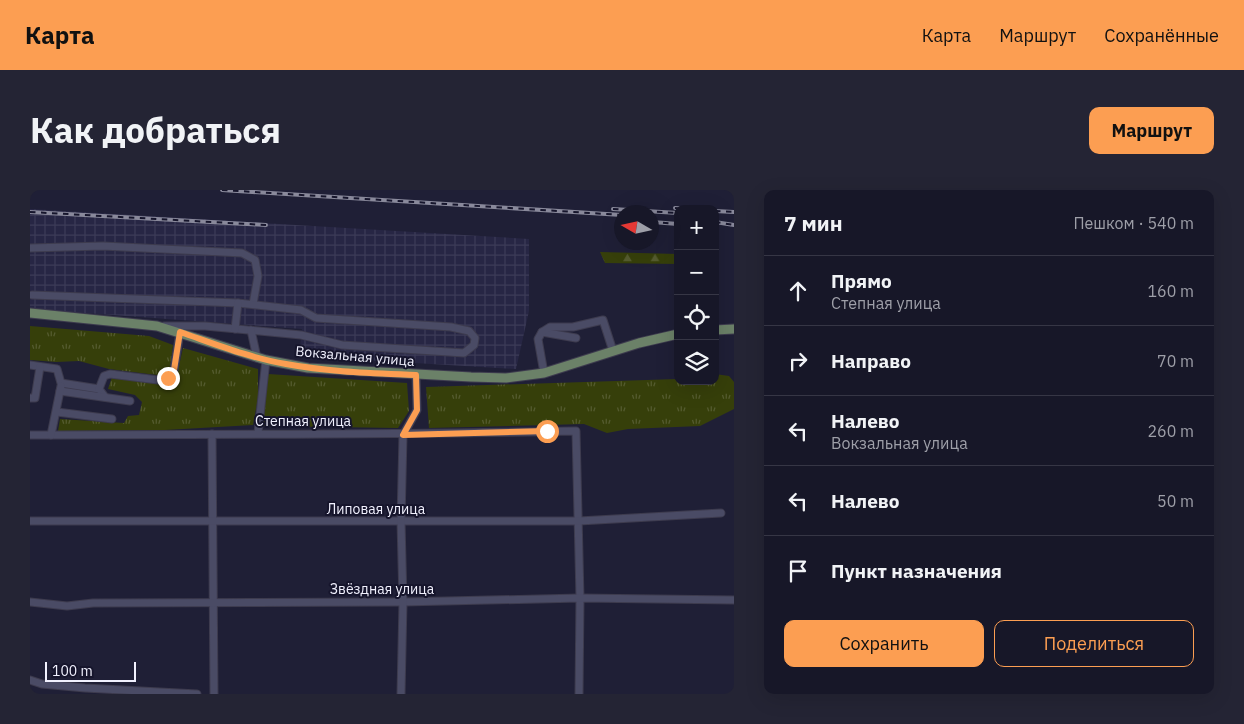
<!DOCTYPE html>
<html lang="ru">
<head>
<meta charset="utf-8">
<style>
  body { margin:0; font-family:"IBM Plex Sans",sans-serif; background:#242434; color:#f1f3f6 }
  .controls { position:absolute; right:15px; top:15px; display:grid; overflow:hidden; border-radius:10px; box-shadow:0 5px 20px #0002 }
  .controls button { width:45px; height:45px; display:grid; place-items:center; padding:0; border:0; border-bottom:1px solid #363645; background:#171728; color:#f1f3f6; font:25px sans-serif }
  .compass { position:absolute; left:584px; top:15px; width:45px; height:45px; border-radius:50%; background:#171728; box-shadow:0 5px 20px #0002; rotate:279deg }
  .scale { position:absolute; left:15px; bottom:12px; width:91px; box-sizing:border-box; padding-left:5px; border:2px solid #f1f1fe; border-top:0; font-size:14px; line-height:18px; white-space:nowrap; color:#f1f1fe; -webkit-text-stroke:4px #16152c; paint-order:stroke }
  .stop { position:absolute; width:15px; height:15px; margin:-11px; border:4px solid #fc9e52; border-radius:50%; background:#fff }
  .stop.end { background:#fc9e52; border-color:#fff; box-shadow:0 1px 5px #0008 }
  .list { margin:0; padding:0; list-style:none }
  h2 { display:flex; justify-content:space-between; align-items:center; height:65px; margin:0; padding:0 20px; font-size:21px }
  h2 small { font-size:16px; font-weight:400; color:#9e9fa8 }
  .list li { display:grid; grid-template-columns:32px 1fr auto; gap:15px; align-items:center; box-sizing:border-box; height:70px; padding:0 20px; border-top:1px solid #363645 }
  .list b { display:block; font-size:19px; white-space:nowrap }
  .list p { margin:0; font-size:16px; white-space:nowrap; color:#9e9fa8 }
  .list em { font-size:16px; font-style:normal; color:#9e9fa8 }
  .actions { display:flex; gap:10px; padding:15px 20px }
  .actions a { flex:1; padding:11px 0; border:1px solid #fc9e52; border-radius:10px; text-align:center; font-size:18px; color:#fc9e52 }
  .actions .main { background:#fc9e52; color:#111 }
  .icon { flex:none; width:28px; height:28px; fill:none; stroke:currentColor; stroke-width:2; stroke-linecap:round; stroke-linejoin:round }
  .map { position:relative; flex:none; width:704px; height:504px; overflow:hidden; border-radius:10px }
  header { display:flex; align-items:center; gap:30px; box-sizing:border-box; height:70px; padding:0 25px; background:#fc9e52; color:#111 }
  header strong { font-size:24px }
  nav { display:flex; gap:28px; margin-inline-start:auto; font-size:18px }
  .intro { display:flex; align-items:center; justify-content:space-between; box-sizing:border-box; height:120px; padding:0 30px }
  h1 { margin:0; font-size:35px }
  .button { padding:12px 22px; border-radius:10px; background:#fc9e52; color:#111; font-size:18px; font-weight:700 }
  main { display:flex; gap:30px; padding:0 30px }
  aside { flex:1; background:#171728; border-radius:10px; box-shadow:0 5px 20px #0002 }
  .map>svg:first-child { display:block }
  .industrial { fill:url(#industrial-grid) }
  .grass { fill:url(#grass-tufts) }
  .forest { fill:url(#forest-firs) }
  .lines { fill:none; stroke-linecap:round; stroke-linejoin:round }
  .minor-casing { stroke:#3d3b4e; stroke-width:9 }
  .major-casing { stroke:#3d3b4e; stroke-width:11 }
  .minor { stroke:#4a4b65; stroke-width:7 }
  .major { stroke:#6b8168; stroke-width:9 }
  .rail-casing { stroke:#89899b; stroke-width:4 }
  .rail { stroke:#16152c; stroke-width:2; stroke-dasharray:5.5; stroke-linecap:butt }
  .route { stroke:#fc9e52; stroke-width:6 }
  .labels { text-anchor:middle; stroke-width:4; stroke-linejoin:round; paint-order:stroke }
  .street-label { font-size:14px; fill:#f1f1fe; stroke:#16152c }
</style>
</head>
<body>
<header>
<strong>Карта</strong>
<nav><a>Карта</a><a>Маршрут</a><a>Сохранённые</a></nav>
</header>
<div class="intro"><h1>Как добраться</h1><a class="button">Маршрут</a></div>
<main>
<div class="map">
<svg width="704" height="504" viewBox="0 0 704 504">
  <defs>
    <pattern id="industrial-grid" width="8" height="8" patternUnits="userSpaceOnUse" patternTransform="scale(1.25)"><rect width="8" height="8" fill="#272644"/><path d="M0 4h8M4 0v8" fill="none" stroke="#3c3b57"/></pattern>
    <pattern id="grass-tufts" width="24" height="20" patternUnits="userSpaceOnUse" patternTransform="scale(1.25)"><rect width="24" height="20" fill="#363f0a"/><path d="M3 7l-1-3M5 7V3M7 7l1-3M15 17l-1-3M17 17v-4M19 17l1-3" fill="none" stroke="#545b2f"/></pattern>
    <pattern id="forest-firs" width="22" height="20" patternUnits="userSpaceOnUse" patternTransform="scale(1.25)"><rect width="22" height="20" fill="#363f0a"/><path d="M5 1l3.5 6h-7zM16 11l3.5 6h-7z" fill="#545b2f"/></pattern>
  </defs>
  <rect width="100%" height="100%" fill="#1f1f36"/>
  <polygon class="industrial" points="0,19 499,49 499,121 486,179 269,166 272,139 0,119"/>
  <g class="grass">
    <polygon points="0,136 119,146 143,155 140,178 137,183 127,185 79,179 49,171 26,172 0,170"/>
    <polygon points="153,158 228,179 228,208 223,235 135,240 28,241 30,229 94,233 98,226 109,225 112,212 105,205 78,199 82,187 140,192 149,176"/>
    <polygon points="238,184 377,193 379,221 368,238 233,236"/>
    <polygon points="685,184 699,186 704,192 704,219 670,236 598,239 577,243 554,234 399,238 396,197 648,189 648,191 685,191"/>
  </g>
  <polygon class="forest" points="570,62 648,64 648,74 575,73"/>
  <g class="lines">
    <g class="minor-casing">
      <g id="minor">
        <polyline points="0,58 73,56 212,63 225,70 228,86 223,114"/>
        <polyline points="2,105 208,113 271,120 286,128 421,137 439,141 445,148 444,155 434,163 312,155 271,145 175,136 134,136"/>
        <polyline points="205,139 208,113"/>
        <polyline points="221,140 227,168"/>
        <polyline points="512,142 546,148"/>
        <polyline points="0,175 27,179 31,193 69,199 75,207"/>
        <polyline points="514,183 508,149 512,142 520,137 543,137 573,130 583,161"/>
        <polyline points="69,199 74,186 80,184 128,190 139,188 144,180 150,142"/>
        <polyline points="30,201 100,211"/>
        <polyline points="0,208 5,208 10,177"/>
        <polyline points="27,222 82,229"/>
        <polyline points="228,243 236,170"/>
        <polyline points="182,244 184,504"/>
        <path d="M0,245c182,-1 364,0 546,-4l4,167 -1,96"/>
        <polyline points="21,245 31,196"/>
        <polyline points="0,331 549,331 691,323"/>
        <polyline points="0,412 37,416 63,413 373,412 550,408 704,410"/>
        <polyline points="0,490 12,494 55,498 167,504"/>
        <polyline points="371,504 373,412 371,331 373,245 387,220 386,185"/>
      </g>
    </g>
    <g class="major-casing">
      <g id="major">
        <polyline points="0,123 127,136 236,170 278,178 441,187 476,188 514,183 609,153 648,144"/>
        <polyline points="685,140 704,139"/>
      </g>
    </g>
    <use href="#minor" class="minor"/>
    <use href="#major" class="major"/>
    <g class="rail-casing">
      <g id="rail">
        <polyline points="192,0 592,25"/>
        <polyline points="645,18 659,19"/>
        <polyline points="583,19 648,23"/>
        <polyline points="685,21 704,22"/>
        <polyline points="0,22 236,35"/>
        <polyline points="622,32 648,34"/>
        <polyline points="685,32 704,35"/>
      </g>
    </g>
    <use href="#rail" class="rail"/>
  </g>
  <g class="lines">
    <path class="route" d="M138,188l6,-8 6,-38c35,12 70,26 106,32 43,8 86,9 130,11l1,35 -14,25 144,-4"/>
  </g>
  <g class="labels">
    <g class="street-label">
      <text transform="translate(325 166) rotate(5)" y="5">Вокзальная улица</text>
      <text x="273" y="236">Степная улица</text>
      <text x="346" y="324">Липовая улица</text>
      <text x="352" y="404">Звёздная улица</text>
    </g>
  </g>
</svg>
<div class="controls">
<button>+</button>
<button>−</button>
<button><svg class="icon" aria-label="locate" viewBox="0 0 24 24"><circle cx="12" cy="12" r="6"/><path d="M12 2v4M12 18v4M2 12h4M18 12h4"/></svg></button>
<button><svg class="icon" aria-label="layers" viewBox="0 0 24 24"><path d="M12 4l9 5-9 5-9-5zM3 14l9 5 9-5"/></svg></button>
</div>
<svg class="compass" viewBox="-18 -18 36 36"><path d="M0-13l5 13h-10z" fill="#e53935"/><path d="M0 13l5-13h-10z" fill="#9e9fa8"/></svg>
<div class="scale">100 m</div>
<div class="stop" style="left:517px;top:241px"></div>
<div class="stop end" style="left:138px;top:188px"></div>
</div>
<aside>
<h2>7 мин<small>Пешком · 540 m</small></h2>
<ul class="list">
<li><svg class="icon" aria-label="ahead" viewBox="0 0 24 24"><path d="M12 20V5M6 11l6-6 6 6"/></svg><div><b>Прямо</b><p>Степная улица</p></div><em>160 m</em></li>
<li><svg class="icon" aria-label="right" viewBox="0 0 24 24"><path d="M7 20v-9h11M14 6l5 5-5 5"/></svg><div><b>Направо</b></div><em>70 m</em></li>
<li><svg class="icon" aria-label="left" viewBox="0 0 24 24"><path d="M17 20v-9H6M10 6l-5 5 5 5"/></svg><div><b>Налево</b><p>Вокзальная улица</p></div><em>260 m</em></li>
<li><svg class="icon" aria-label="left" viewBox="0 0 24 24"><path d="M17 20v-9H6M10 6l-5 5 5 5"/></svg><div><b>Налево</b></div><em>50 m</em></li>
<li><svg class="icon" aria-label="arrive" viewBox="0 0 24 24"><path d="M6 21V4h12l-3 4 3 4H6"/></svg><div><b>Пункт назначения</b></div></li>
</ul>
<div class="actions"><a class="main">Сохранить</a><a>Поделиться</a></div>
</aside>
</main>
</body>
</html>
